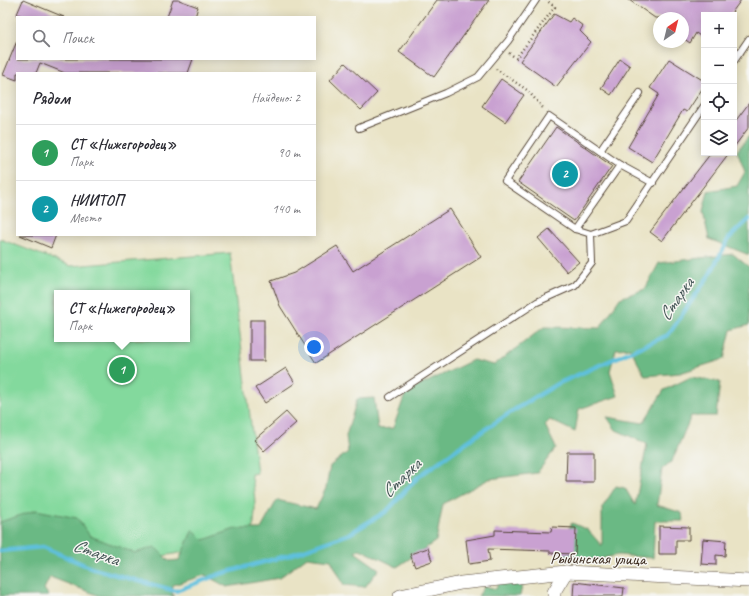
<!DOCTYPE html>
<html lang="ru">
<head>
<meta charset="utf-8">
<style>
  body { margin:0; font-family:Caveat,sans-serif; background:#f2f2f3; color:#2b2b33 }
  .controls { position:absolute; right:12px; top:12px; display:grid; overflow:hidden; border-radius:0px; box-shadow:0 2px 10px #0003 }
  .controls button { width:36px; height:36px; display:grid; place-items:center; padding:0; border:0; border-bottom:1px solid #e1e1e2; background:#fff; color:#2b2b33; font:20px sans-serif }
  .compass { position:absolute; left:653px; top:12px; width:36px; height:36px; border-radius:50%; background:#fff; box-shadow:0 2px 10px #0003; rotate:35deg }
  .you { position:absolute; left:314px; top:347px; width:14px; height:14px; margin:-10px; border:3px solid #fff; border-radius:50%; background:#1a73e8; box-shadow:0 0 0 6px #1a73e833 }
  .badge { display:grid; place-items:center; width:26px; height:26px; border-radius:50%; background:#0b8043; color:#fff; font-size:13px; font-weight:700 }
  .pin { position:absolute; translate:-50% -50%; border:2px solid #fff; box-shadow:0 1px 4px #0006 }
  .popup { position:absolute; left:54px; top:290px; width:136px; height:52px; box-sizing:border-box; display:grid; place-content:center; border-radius:0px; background:#fff; filter:drop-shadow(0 1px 3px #0005); font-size:13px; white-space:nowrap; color:#7c7c81 }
  .popup b { font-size:15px; color:#2b2b33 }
  .popup::after { content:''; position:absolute; left:50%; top:100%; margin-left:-8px; border:8px solid transparent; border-top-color:#fff }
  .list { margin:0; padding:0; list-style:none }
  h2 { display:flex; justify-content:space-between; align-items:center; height:52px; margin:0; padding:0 16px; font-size:17px }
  h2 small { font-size:13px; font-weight:400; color:#7c7c81 }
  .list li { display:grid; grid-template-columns:26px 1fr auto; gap:12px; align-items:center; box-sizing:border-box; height:56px; padding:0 16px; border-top:1px solid #e1e1e2 }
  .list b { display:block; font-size:15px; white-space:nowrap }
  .list p { margin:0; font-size:13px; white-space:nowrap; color:#7c7c81 }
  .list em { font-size:13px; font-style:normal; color:#7c7c81 }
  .icon { flex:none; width:22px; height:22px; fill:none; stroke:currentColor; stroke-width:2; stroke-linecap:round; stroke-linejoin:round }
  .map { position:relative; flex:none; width:749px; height:596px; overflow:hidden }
  .search { position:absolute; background:#fff; box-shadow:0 2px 10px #0003; left:16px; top:16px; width:300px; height:44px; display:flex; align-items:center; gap:10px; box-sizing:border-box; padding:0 14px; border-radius:0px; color:#7c7c81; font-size:15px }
  .panel { position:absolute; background:#fff; box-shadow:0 2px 10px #0003; left:16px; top:72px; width:300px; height:164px; border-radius:0px }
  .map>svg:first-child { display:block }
  .green { fill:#83d99d; stroke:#5f825e; fill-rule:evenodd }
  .forest { fill:#6ab984; stroke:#527251 }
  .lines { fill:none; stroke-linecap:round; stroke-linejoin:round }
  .stream { stroke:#5ec0dd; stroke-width:4.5 }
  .building { fill:#c9a1d1 }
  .service-casing { stroke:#554637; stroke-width:8 }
  .minor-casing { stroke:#554637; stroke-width:14 }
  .path { stroke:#554637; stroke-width:2.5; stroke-dasharray:1 3; stroke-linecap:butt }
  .service { stroke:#fff; stroke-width:6 }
  .minor { stroke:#fff; stroke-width:13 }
  .labels { text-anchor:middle; stroke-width:3; stroke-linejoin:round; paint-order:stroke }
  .street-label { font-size:17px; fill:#3b2a1e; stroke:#f6f6f2 }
  .water-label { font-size:18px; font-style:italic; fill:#465757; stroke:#f6f6f2 }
</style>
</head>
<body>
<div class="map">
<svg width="749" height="596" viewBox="0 0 749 596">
  <rect width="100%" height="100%" fill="#f6f6f2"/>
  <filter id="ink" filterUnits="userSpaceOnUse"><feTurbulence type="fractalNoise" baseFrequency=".025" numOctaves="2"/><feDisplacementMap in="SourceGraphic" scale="8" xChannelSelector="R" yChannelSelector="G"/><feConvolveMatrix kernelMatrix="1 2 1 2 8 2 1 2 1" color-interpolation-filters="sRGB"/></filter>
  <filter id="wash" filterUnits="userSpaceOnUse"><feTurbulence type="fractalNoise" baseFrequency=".012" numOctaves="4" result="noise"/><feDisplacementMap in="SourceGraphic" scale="16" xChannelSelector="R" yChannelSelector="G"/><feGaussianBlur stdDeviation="0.9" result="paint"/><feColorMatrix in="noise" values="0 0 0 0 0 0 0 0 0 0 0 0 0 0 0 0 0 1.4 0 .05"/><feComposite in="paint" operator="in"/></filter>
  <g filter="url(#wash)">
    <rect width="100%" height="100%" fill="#e9e3c5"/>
    <path class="green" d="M0,239l71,27 159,-13 27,220 -6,1c5,21 6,45 -1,66l-109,20 -141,-31zM57,293h130v46h-130z"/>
    <g class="forest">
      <polygon points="749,136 749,255 709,239 703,212 708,191 737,186 745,172 737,151"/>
      <polygon points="733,254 749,267 749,325 731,330 724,359 680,373 645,376 630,348 616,349 610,371 618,396 579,409 575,432 550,420 545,425 556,448 537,473 489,479 443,504 436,541 397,567 360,549 355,552 379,569 365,587 344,585 331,560 307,557 279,578 227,587 205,575 173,585 172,595 174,596 100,596 50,577 44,589 49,596 0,596 0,522 36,510 77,518 90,536 135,553 155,547 169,561 179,560 193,529 204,540 235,529 261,529 277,500 316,509 326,488 330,466 348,452 346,436 357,399 374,398 378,429 393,428 406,392 473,360 494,365 544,327 600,328 620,298 645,289 659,263"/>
      <polygon points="691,377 720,382 716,416 691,416 672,461 662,469 657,505 682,513 683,521 655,521 653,558 618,555 599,559 566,560 560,542 572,523 588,530 602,546 602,508 616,486 625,488 635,505 647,444 616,430 607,417 643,423 664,390"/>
      <polygon points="501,575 523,582 520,596 478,596 485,586 496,589"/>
    </g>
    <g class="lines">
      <polyline class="stream" points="0,551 43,547 94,569 176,591 220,574 293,554 349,534 387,511 418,477 465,443 511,412 557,384 668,335 710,274 729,238 749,219"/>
    </g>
    <g id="blocks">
      <g class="building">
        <polygon points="23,0 64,17 25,17 17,14"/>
        <polygon points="173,0 179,0 198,7 195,17 167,17"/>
        <polygon points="437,0 489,0 434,77 399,52"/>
        <polygon points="629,0 741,0 730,15 704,15 704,39 696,33 690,43 683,38 683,18 655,18"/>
        <polygon points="554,14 569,22 572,18 583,26 580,31 591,42 556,87 520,61"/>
        <polygon points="17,41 17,59 193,59 188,73 65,73 40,63 36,73 17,73 17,80 3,75"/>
        <polygon points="620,59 630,66 611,95 601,88"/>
        <polygon points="669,59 704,81 704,86 687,112 683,110 652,162 628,147 659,94 650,88"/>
        <polygon points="345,63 377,93 361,110 330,80"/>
        <polygon points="501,79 524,95 505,122 482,106"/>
        <polygon points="749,103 749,127 734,147 734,123"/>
        <polygon points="556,127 612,166 574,221 518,182"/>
        <polygon points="711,153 729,153 662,241 650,232"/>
        <polygon points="450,209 481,257 316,363 280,306 271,281 294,273 337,246 353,271"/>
        <polygon points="549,229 579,262 567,272 538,238"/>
        <polygon points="20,235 56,235 51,248"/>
        <rect x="250" y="320" width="14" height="41"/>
        <polygon points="286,368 295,383 265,403 255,388"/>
        <polygon points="286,412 296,423 264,451 254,440"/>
        <polygon points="567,452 594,452 594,482 566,482"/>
        <polygon points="659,526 689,527 689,540 676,540 676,554 659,554"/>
        <polygon points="552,527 576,528 575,554 550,553 550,551 488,549 490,561 469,564 466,540 495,535 495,530 551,532"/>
        <polygon points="703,539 726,541 725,556 716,555 716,565 701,564"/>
        <polygon points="428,548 432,561 415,567 410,554"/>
        <polygon points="574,582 624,588 623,596 573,596"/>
      </g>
    </g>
  </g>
  <g filter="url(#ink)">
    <use href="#blocks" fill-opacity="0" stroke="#554637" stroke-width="1"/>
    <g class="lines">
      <g class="service-casing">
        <g id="service">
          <polyline points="734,61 749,39"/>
          <polyline points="359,128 446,93 478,77 508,41 536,0"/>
          <polyline points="600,151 640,93"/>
          <polyline points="653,183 620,165 549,116 505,181 575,229 591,234 626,221 704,106"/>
          <polyline points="575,229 620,165"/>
          <polyline points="390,397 537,302 575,285 592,263 591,234"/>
        </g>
      </g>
      <g class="minor-casing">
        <g id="minor">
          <polyline points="400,596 461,583 566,572 749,581"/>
          <polyline points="554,596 554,592 566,572"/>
        </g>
      </g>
      <g class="path">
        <polyline points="509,53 516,58 555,7 546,0"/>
        <polyline points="496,69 527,90 544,109"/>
      </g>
      <use href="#service" class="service"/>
      <use href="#minor" class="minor"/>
    </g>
  </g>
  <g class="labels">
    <g class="street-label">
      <text transform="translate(598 558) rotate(1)" y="6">Рыбинская улица</text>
    </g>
    <g class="water-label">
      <text transform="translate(676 299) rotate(-55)" y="6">Старка</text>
      <text transform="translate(401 478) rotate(-44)" y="6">Старка</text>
      <text transform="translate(96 552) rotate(20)" y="6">Старка</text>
    </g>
  </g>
</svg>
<div class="controls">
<button>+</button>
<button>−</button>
<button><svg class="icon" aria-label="locate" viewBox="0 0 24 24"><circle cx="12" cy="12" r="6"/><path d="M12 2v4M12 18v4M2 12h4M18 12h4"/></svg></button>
<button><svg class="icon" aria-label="layers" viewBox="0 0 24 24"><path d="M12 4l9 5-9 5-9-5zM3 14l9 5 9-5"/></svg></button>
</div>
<svg class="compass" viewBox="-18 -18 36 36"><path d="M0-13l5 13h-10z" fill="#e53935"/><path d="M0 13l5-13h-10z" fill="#7c7c81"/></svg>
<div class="you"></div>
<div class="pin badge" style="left:122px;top:370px;background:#2e9e5b">1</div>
<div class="popup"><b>СТ «Нижегородец»</b>Парк</div>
<div class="pin badge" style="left:565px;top:174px;background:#0f9aa8">2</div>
<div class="search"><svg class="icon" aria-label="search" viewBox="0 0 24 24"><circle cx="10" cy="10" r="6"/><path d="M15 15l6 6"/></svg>Поиск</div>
<section class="panel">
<h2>Рядом<small>Найдено: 2</small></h2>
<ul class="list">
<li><span class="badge" style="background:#2e9e5b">1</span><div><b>СТ «Нижегородец»</b><p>Парк</p></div><em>90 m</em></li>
<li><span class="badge" style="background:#0f9aa8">2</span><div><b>НИИТОП</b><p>Место</p></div><em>140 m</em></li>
</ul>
</section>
</div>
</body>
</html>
